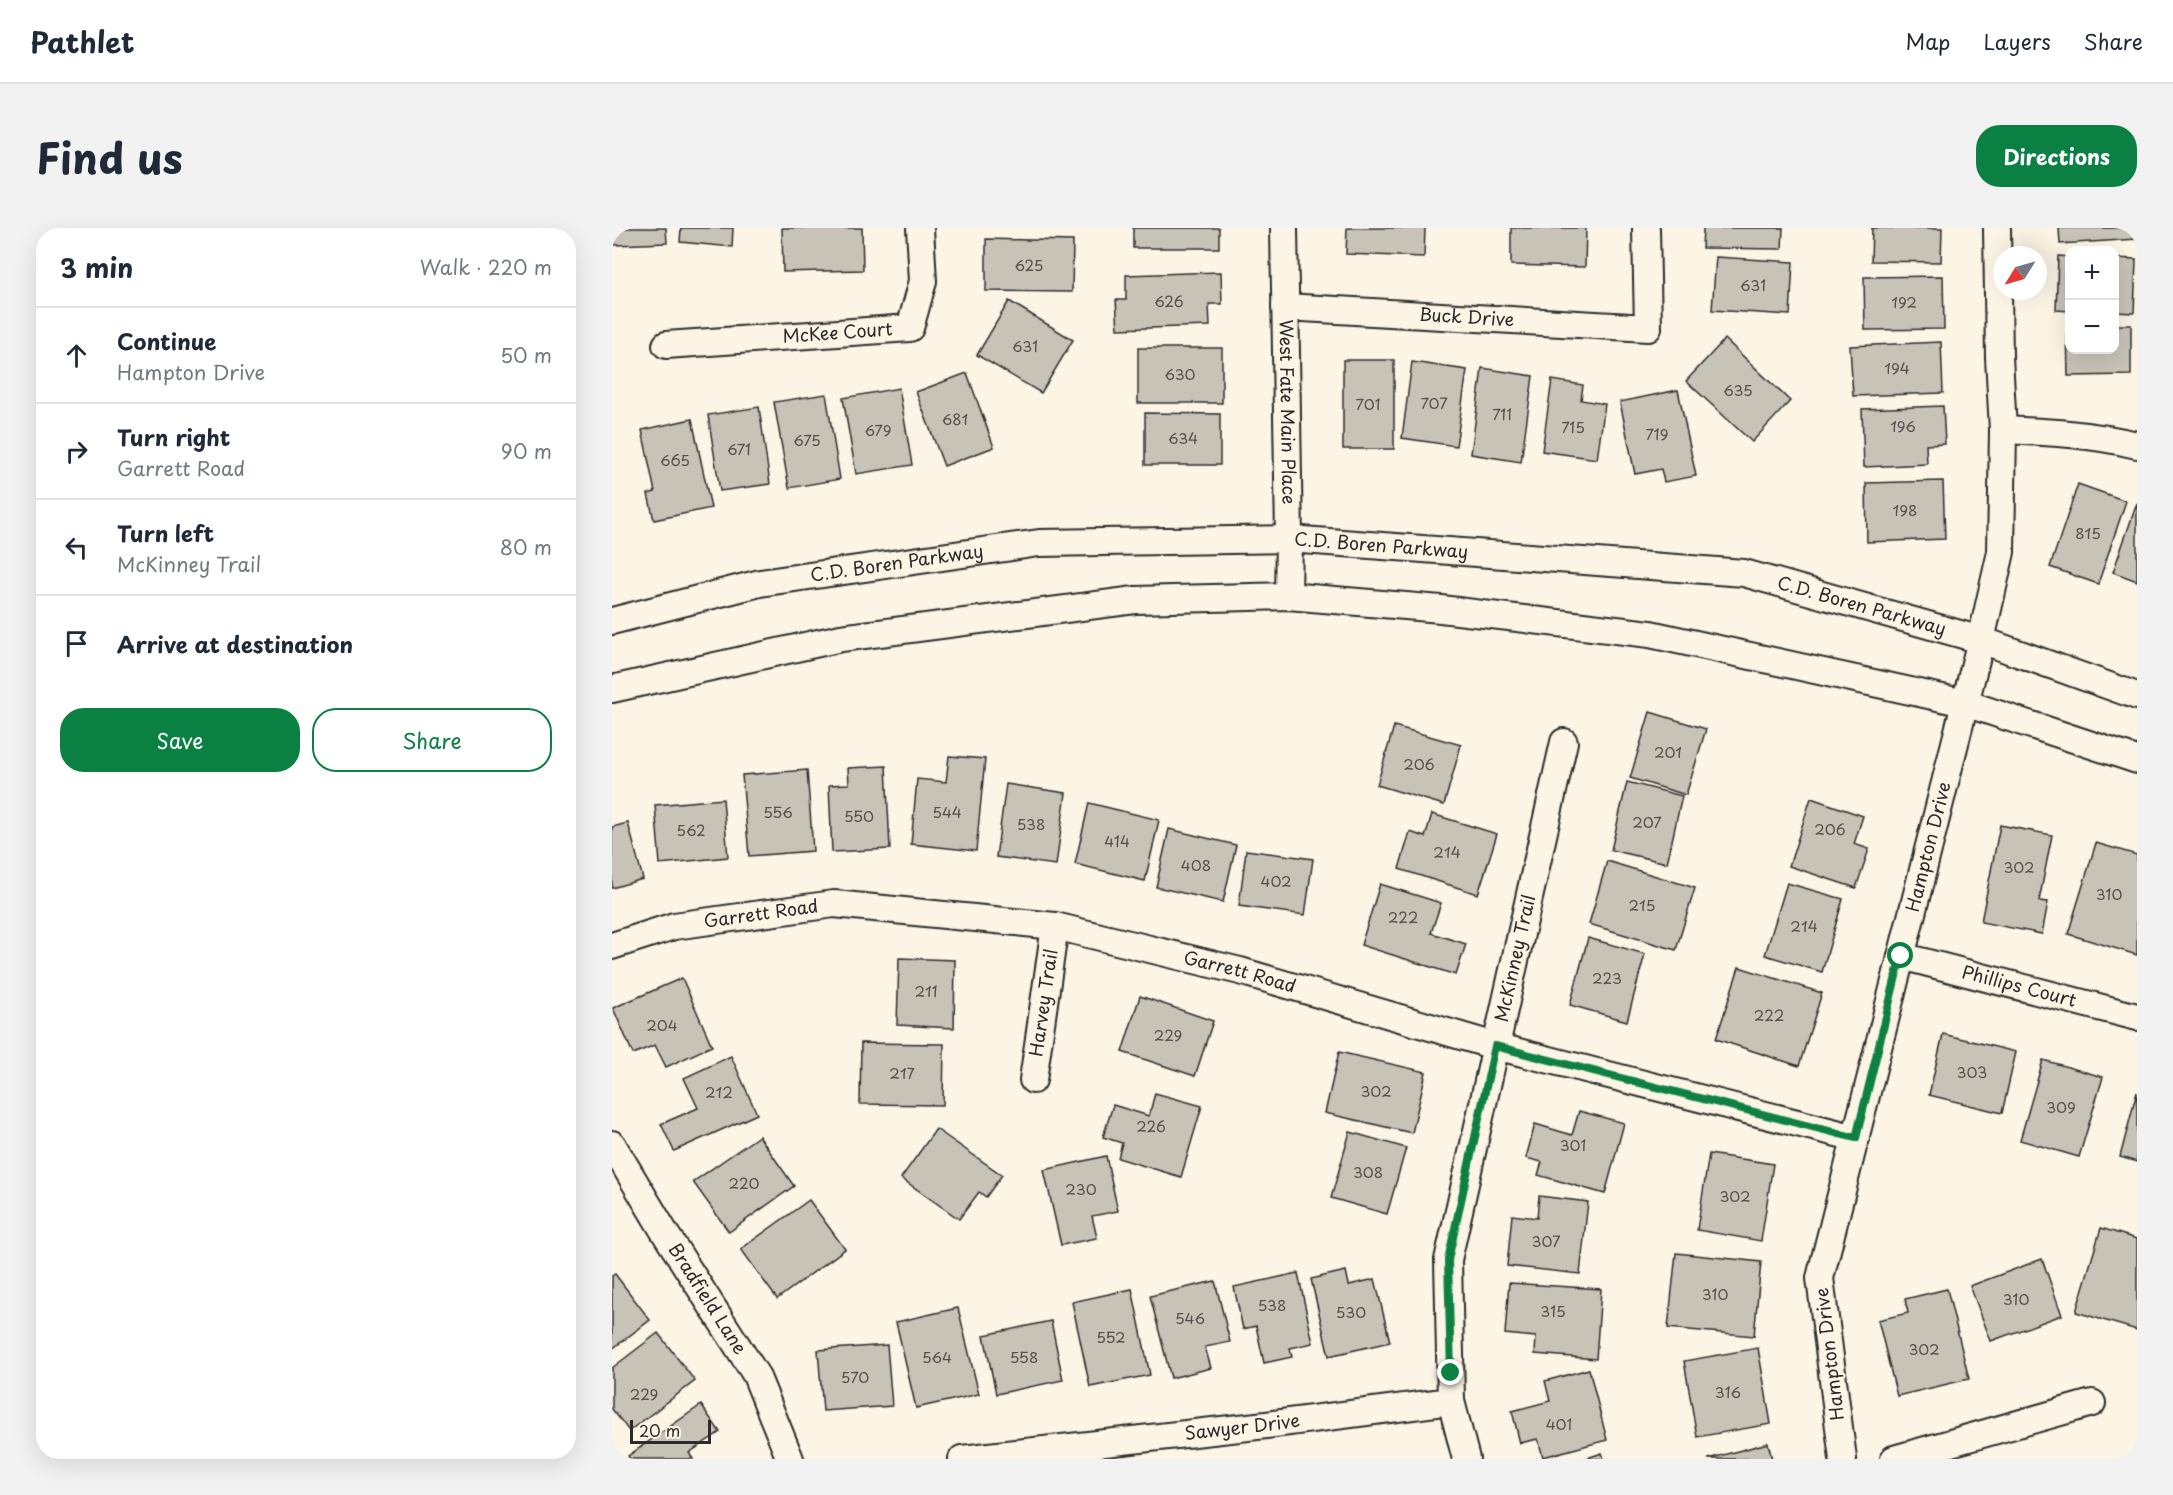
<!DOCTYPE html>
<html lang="en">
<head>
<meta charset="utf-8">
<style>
  body { margin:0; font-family:"Playpen Sans",sans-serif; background:#f2f2f3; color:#1f2937 }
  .controls { position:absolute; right:18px; top:18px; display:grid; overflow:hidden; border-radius:12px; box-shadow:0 6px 24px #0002 }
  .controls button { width:54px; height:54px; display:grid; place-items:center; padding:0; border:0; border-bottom:2px solid #e0e1e3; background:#fff; color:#1f2937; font:30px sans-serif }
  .compass { position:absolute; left:1381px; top:18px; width:54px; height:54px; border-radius:50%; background:#fff; box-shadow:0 6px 24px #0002; rotate:233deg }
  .scale { position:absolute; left:18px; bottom:15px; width:81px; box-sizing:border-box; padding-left:6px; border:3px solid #2b2b2b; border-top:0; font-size:16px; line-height:21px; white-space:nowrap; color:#2b2b2b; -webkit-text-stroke:4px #fcf5e5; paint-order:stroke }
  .stop { position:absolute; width:18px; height:18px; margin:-14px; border:4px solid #0b8043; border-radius:50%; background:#fff }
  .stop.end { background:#0b8043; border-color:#fff; box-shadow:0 2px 6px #0008 }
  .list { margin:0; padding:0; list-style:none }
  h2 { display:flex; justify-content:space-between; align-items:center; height:78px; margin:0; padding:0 24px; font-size:26px }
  h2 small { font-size:20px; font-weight:400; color:#747a83 }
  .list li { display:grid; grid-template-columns:39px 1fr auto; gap:18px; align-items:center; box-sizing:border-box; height:96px; padding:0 24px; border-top:2px solid #e0e1e3 }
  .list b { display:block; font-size:22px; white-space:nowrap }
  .list p { margin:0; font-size:20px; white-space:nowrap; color:#747a83 }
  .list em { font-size:20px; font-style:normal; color:#747a83 }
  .actions { display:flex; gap:12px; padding:18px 24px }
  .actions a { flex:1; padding:14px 0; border:2px solid #0b8043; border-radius:24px; text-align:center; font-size:21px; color:#0b8043 }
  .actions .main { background:#0b8043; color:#fff }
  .icon { flex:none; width:33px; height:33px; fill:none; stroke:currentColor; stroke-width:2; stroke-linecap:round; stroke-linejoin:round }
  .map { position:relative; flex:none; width:1525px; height:1231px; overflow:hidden; border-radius:24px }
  header { display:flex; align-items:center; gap:36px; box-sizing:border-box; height:84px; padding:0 30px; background:#fff; border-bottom:2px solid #e0e1e3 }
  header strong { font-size:28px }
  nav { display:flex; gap:33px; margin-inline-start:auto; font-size:21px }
  .intro { display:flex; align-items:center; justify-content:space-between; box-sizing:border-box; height:144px; padding:0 36px }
  h1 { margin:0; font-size:42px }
  .button { padding:15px 27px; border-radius:24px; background:#0b8043; color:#fff; font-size:21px; font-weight:700 }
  main { display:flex; gap:36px; padding:0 36px }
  aside { flex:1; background:#fff; border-radius:24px; box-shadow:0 6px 24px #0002 }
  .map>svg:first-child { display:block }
  .building { fill:#c8c3b7; stroke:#2b2b2b; stroke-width:1.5 }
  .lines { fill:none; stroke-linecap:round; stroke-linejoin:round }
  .minor-casing { stroke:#2b2b2b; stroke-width:30 }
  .minor { stroke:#fcf5e5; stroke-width:26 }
  .route { stroke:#0b8043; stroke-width:8 }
  .labels { text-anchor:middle; stroke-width:4.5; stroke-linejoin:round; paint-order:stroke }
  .number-label { font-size:15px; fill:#52514e }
  .street-label { font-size:18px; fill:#2b2b2b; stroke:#fcf5e5 }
</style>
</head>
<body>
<header>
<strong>Pathlet</strong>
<nav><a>Map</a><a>Layers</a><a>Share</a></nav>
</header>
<div class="intro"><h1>Find us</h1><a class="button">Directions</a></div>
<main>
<aside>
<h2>3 min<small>Walk · 220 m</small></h2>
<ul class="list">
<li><svg class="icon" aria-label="ahead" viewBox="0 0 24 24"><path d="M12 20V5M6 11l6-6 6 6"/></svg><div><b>Continue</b><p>Hampton Drive</p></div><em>50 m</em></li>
<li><svg class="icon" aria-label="right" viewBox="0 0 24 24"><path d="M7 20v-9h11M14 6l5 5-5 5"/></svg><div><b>Turn right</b><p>Garrett Road</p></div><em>90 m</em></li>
<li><svg class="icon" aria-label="left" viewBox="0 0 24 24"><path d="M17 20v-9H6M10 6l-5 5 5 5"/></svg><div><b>Turn left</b><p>McKinney Trail</p></div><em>80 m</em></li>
<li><svg class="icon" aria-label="arrive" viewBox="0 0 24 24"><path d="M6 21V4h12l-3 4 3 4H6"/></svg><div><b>Arrive at destination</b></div></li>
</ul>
<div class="actions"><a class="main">Save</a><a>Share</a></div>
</aside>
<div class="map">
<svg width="1525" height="1231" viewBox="0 0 1525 1231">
  <rect width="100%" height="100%" fill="#fcf5e5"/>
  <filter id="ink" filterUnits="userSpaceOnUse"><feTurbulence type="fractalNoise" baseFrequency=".0167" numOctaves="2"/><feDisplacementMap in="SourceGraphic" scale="12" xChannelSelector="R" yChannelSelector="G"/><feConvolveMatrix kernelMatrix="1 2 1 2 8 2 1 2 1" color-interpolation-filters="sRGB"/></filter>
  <g filter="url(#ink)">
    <g class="building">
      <polygon points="2,0 54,0 55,15 3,17"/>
      <polygon points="69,0 121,0 120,19 68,14"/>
      <polygon points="170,0 250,0 251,42 171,44"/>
      <rect x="521" y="0" width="86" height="20"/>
      <polygon points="735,0 813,0 812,29 734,26"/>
      <polygon points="899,0 974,0 973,39 899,37"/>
      <polygon points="1091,0 1171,0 1170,21 1090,20"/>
      <polygon points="1260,0 1330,0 1329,34 1259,33"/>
      <polygon points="1447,0 1525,0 1525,11 1448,16"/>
      <polygon points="374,11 461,13 460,64 374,63"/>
      <polygon points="1446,28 1458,29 1458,83 1444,82"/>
      <polygon points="1104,29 1181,34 1178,87 1100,82"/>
      <polygon points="1502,30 1524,31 1522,85 1502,84"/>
      <polygon points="609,44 610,76 597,76 598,98 506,101 504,72 514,72 514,47"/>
      <polygon points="1331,48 1332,101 1253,102 1252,49"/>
      <polygon points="397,73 461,112 429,165 365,127"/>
      <polygon points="1455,97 1458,97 1458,122 1502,122 1502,97 1519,97 1519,147 1456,148"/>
      <polygon points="1113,111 1178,173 1140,214 1074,153"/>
      <polygon points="1329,114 1331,165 1241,168 1238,118"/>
      <rect x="526" y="120" width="84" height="55"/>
      <rect x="731" y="132" width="51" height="89"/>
      <polygon points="800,134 855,142 844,218 790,210"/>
      <polygon points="870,140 921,148 909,234 859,226"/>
      <polygon points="355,145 382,219 332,238 304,164"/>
      <polygon points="940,152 971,157 969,172 993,176 985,231 930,223"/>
      <polygon points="287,160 300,237 244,246 231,170"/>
      <polygon points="1066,162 1084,248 1052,254 1049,241 1023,246 1008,174"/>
      <polygon points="214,166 228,251 177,260 162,174"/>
      <polygon points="1331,178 1333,216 1314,217 1315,236 1252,239 1250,181"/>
      <polygon points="147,179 158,256 108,263 96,187"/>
      <polygon points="533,185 608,186 608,237 533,237"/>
      <polygon points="80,191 99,280 42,292 36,266 43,264 30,202"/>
      <polygon points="1331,253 1333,311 1255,314 1254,255"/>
      <polygon points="1466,256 1514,273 1486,356 1438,339"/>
      <polygon points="1525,275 1525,353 1501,344"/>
      <polygon points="1038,484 1094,501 1074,567 1018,550"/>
      <polygon points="782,498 849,517 832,577 765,557"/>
      <polygon points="337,528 373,531 364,623 299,616 305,551 334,554"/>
      <polygon points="274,538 278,621 220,624 217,557 237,556 236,540"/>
      <polygon points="195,542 201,623 137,628 130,547"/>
      <polygon points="1015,554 1070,568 1055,635 999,622"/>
      <polygon points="394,556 454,565 444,637 384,629"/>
      <polygon points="1199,570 1251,588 1242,616 1257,621 1244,660 1177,638"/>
      <polygon points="111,571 116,629 48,636 43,577"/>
      <polygon points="477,575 547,592 533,653 463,636"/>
      <polygon points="820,586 885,606 866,666 787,641 798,604 813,609"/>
      <polygon points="16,595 31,651 0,660 0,599"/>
      <polygon points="1388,597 1440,607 1427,673 1436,674 1430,706 1369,694"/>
      <polygon points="557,601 624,617 611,674 544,659"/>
      <polygon points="1484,615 1525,627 1525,727 1456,706"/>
      <polygon points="634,622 701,631 693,687 627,678"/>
      <polygon points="995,633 1083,660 1064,722 977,696"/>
      <polygon points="1175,655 1231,671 1210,744 1153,727"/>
      <polygon points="768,656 829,675 819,705 854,716 844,747 749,717"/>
      <polygon points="976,710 1033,726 1015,793 958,777"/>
      <polygon points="287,730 343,732 342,800 285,797"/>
      <polygon points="1127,739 1210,765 1187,838 1104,811"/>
      <polygon points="70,750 100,818 54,839 43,817 21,826 1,780"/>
      <polygon points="528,768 601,793 583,848 510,824"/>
      <polygon points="1331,806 1404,824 1390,885 1317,867"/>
      <polygon points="249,815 332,816 331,877 248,876"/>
      <polygon points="727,824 814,844 800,905 713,885"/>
      <polygon points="119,828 145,886 62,923 49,896 86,880 72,850"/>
      <polygon points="1431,832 1491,849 1467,929 1408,912"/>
      <polygon points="1525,864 1525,934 1508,929"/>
      <polygon points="543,865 590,878 569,949 506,930 510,915 491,909 501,877 537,888"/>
      <polygon points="967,883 1012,895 993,966 926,947 930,934 914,930 923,896 960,907"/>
      <polygon points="324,901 390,947 374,969 367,964 347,991 289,950"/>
      <polygon points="738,904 794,920 775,986 719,970"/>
      <polygon points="147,908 182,958 117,1004 81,954"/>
      <polygon points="1097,926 1161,936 1149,1013 1085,1002"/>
      <polygon points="494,928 506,983 480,988 485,1010 449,1017 432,942"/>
      <polygon points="927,968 976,974 968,1046 895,1038 900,987 925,990"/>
      <polygon points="197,972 233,1021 165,1071 129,1021"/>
      <polygon points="1489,1000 1525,1011 1525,1102 1464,1084"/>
      <polygon points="1064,1025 1149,1034 1142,1108 1056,1100"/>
      <polygon points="1430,1031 1450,1087 1379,1113 1358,1058"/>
      <polygon points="734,1043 737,1057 763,1051 778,1114 717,1128 699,1051"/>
      <polygon points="686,1045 701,1115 678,1120 680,1129 652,1135 644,1098 631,1101 622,1059"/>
      <polygon points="3,1046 38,1092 0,1121 0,1048"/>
      <polygon points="603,1053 618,1114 593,1119 599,1140 559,1150 538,1068"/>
      <polygon points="897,1055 989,1061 984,1131 923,1126 924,1109 893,1106"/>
      <polygon points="520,1061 538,1147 478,1159 460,1074"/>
      <polygon points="1335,1061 1357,1151 1285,1168 1266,1092 1296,1085 1293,1071"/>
      <polygon points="346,1080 367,1166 304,1180 284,1094"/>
      <polygon points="439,1093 451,1152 384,1166 372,1107"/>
      <polygon points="46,1105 83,1153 17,1203 0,1181 0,1140"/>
      <polygon points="275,1117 280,1178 211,1183 206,1122"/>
      <polygon points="1146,1120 1159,1196 1085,1209 1072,1133"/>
      <polygon points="977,1141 995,1212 931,1229 926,1211 908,1215 900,1183 938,1173 933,1153"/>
      <polygon points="89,1177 108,1204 77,1225 81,1231 18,1231 16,1228"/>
      <polygon points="1156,1215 1160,1231 1096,1231"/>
      <polygon points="990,1225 992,1231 972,1231"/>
    </g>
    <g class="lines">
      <g class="minor-casing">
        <g id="minor">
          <path id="s1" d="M672,0l5,311 -1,57"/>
          <path id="s2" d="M673,79l363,21 -2,-100"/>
          <path id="s3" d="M54,117l244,-17 13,-47 -3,-53"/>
          <path d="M1391,202c46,2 89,4 134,15"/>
          <path id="s4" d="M0,393l148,-38 279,-40 250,-4 455,34 237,67 156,56"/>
          <polyline points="0,461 229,410 523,372 676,368 829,381 1038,406 1353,475 1525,532"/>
          <path id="s5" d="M0,718l62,-20 160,-22 221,22 185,45 255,75 361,92"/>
          <path id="s6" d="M1289,728l236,61"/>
          <path id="s7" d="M421,852l22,-154"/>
          <path id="s8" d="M0,916l53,89 91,142 34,84"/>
          <path id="s9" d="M350,1231l304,-34 185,-24"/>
          <path id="s10" d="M854,1231l-15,-58 -3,-141 116,-518"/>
          <path id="s11" d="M1231,1231l-23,-181 161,-638 20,-88 2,-122 -4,-73 -2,-129"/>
          <polyline points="1282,1231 1480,1175"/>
        </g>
      </g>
      <use href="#minor" class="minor"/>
    </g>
  </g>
  <g class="lines" filter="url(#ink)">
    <polyline class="route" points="839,1145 836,1032 883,818 1244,910 1289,728"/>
  </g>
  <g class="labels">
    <g class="number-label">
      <text x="417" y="43">625</text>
      <text x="1141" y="63">631</text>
      <text x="557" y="79">626</text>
      <text x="1292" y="80">192</text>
      <text x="413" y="124">631</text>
      <text x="1285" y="146">194</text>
      <text x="568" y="152">630</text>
      <text x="1126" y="168">635</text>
      <text x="822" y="181">707</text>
      <text x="756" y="182">701</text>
      <text x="890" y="192">711</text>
      <text x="343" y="197">681</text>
      <text x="1291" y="204">196</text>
      <text x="961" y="205">715</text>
      <text x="266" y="208">679</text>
      <text x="1045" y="212">719</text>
      <text x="571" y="216">634</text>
      <text x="195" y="218">675</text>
      <text x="127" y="227">671</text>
      <text x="63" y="238">665</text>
      <text x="1293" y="288">198</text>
      <text x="1476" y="311">815</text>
      <text x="1056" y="530">201</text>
      <text x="807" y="542">206</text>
      <text x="166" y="590">556</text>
      <text x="335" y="590">544</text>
      <text x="247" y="594">550</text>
      <text x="1035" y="600">207</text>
      <text x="419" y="602">538</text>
      <text x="1218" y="607">206</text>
      <text x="79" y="608">562</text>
      <text x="505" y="619">414</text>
      <text x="835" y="630">214</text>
      <text x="584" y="643">408</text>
      <text x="1407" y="645">302</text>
      <text x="664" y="659">402</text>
      <text x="1497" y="672">310</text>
      <text x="1030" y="683">215</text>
      <text x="791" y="695">222</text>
      <text x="1192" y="704">214</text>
      <text x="995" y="756">223</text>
      <text x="314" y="769">211</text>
      <text x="1157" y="793">222</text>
      <text x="50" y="803">204</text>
      <text x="556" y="813">229</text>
      <text x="1360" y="850">303</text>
      <text x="290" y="851">217</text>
      <text x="764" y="869">302</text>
      <text x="107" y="870">212</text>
      <text x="1449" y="885">309</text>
      <text x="539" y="904">226</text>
      <text x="961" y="923">301</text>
      <text x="756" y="950">308</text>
      <text x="132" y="961">220</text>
      <text x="469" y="967">230</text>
      <text x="1123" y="974">302</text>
      <text x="934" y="1019">307</text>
      <text x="1103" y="1072">310</text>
      <text x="1404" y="1077">310</text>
      <text x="660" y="1083">538</text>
      <text x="941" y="1089">315</text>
      <text x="739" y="1090">530</text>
      <text x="578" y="1096">546</text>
      <text x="499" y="1115">552</text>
      <text x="1312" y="1127">302</text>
      <text x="325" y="1135">564</text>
      <text x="412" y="1135">558</text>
      <text x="243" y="1155">570</text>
      <text x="1116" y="1170">316</text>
      <text x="32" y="1172">229</text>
      <text x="947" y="1202">401</text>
    </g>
    <g class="street-label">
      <text dy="6" stroke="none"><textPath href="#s2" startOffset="182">Buck Drive</textPath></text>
      <text dy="6" stroke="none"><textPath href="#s3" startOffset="172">McKee Court</textPath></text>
      <text dy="6" stroke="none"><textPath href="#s1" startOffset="184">West Fate Main Place</textPath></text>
      <text dy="6" stroke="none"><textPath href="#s4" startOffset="777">C.D. Boren Parkway</textPath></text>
      <text dy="6" stroke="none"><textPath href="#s4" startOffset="291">C.D. Boren Parkway</textPath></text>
      <text dy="6" stroke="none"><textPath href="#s4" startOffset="1263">C.D. Boren Parkway</textPath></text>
      <text dy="6" stroke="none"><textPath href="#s11" startOffset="627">Hampton Drive</textPath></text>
      <text dy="6" stroke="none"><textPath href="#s5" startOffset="153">Garrett Road</textPath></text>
      <text dy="6" stroke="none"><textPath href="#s10" startOffset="510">McKinney Trail</textPath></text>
      <text dy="6" stroke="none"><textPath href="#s5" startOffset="639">Garrett Road</textPath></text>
      <text dy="6" stroke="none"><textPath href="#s6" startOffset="122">Phillips Court</textPath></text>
      <text dy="6" stroke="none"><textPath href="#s7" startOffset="78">Harvey Trail</textPath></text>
      <text dy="6" stroke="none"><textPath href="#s8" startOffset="182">Bradfield Lane</textPath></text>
      <text transform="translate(1218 1126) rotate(-97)" y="6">Hampton Drive</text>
      <text dy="6" stroke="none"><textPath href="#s9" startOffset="282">Sawyer Drive</textPath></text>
    </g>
  </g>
</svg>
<div class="controls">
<button>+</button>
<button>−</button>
</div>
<svg class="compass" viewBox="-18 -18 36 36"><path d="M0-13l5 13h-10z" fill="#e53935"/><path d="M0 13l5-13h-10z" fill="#747a83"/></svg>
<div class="scale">20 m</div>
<div class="stop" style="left:1289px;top:728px"></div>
<div class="stop end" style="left:839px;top:1145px"></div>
</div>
</main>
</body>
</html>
